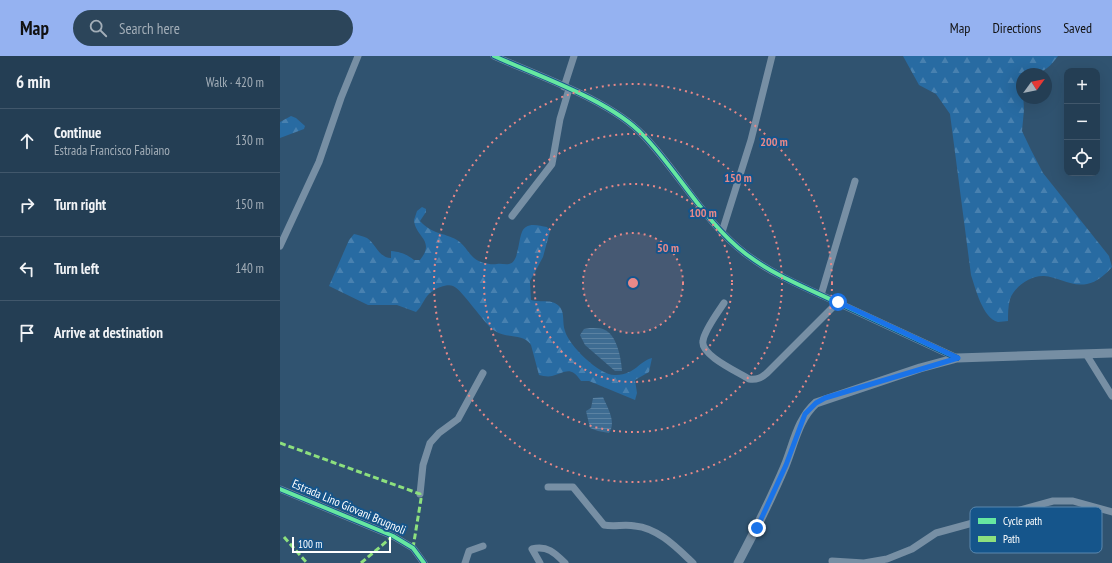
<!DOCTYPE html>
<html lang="en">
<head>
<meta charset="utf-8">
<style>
  body { margin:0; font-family:"PT Sans Narrow",sans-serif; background:#2c455a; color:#f1f3f6 }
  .controls { position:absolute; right:12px; top:12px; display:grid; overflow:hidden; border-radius:8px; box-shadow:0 4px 16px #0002 }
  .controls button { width:36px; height:36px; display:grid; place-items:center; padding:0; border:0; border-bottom:1px solid #41576b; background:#243e54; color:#f1f3f6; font:20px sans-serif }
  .compass { position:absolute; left:736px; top:12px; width:36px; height:36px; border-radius:50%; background:#243e54; box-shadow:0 4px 16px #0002; rotate:57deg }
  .scale { position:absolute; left:12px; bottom:10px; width:99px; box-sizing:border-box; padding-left:4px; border:2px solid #fff; border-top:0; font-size:11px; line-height:14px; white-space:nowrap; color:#fff; -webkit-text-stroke:3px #15558b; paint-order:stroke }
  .stop { position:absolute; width:12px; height:12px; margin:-9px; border:3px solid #1a73e8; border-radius:50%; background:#fff }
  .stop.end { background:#1a73e8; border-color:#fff; box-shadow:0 1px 4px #0008 }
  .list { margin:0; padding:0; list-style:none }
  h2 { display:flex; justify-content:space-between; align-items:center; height:52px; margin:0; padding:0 16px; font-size:17px }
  h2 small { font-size:13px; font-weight:400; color:#a3aeb8 }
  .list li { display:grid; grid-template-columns:26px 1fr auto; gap:12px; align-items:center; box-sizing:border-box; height:64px; padding:0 16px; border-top:1px solid #41576b }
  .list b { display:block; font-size:15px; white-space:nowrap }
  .list p { margin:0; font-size:13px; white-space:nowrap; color:#a3aeb8 }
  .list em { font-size:13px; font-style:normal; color:#a3aeb8 }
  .icon { flex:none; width:22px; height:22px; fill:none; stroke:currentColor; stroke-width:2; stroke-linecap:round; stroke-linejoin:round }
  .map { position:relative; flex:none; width:832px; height:507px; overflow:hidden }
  header { display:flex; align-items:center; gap:24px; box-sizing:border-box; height:56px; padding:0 20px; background:#95b2f1; color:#111 }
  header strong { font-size:19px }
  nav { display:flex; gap:22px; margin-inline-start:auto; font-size:14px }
  .search { width:280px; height:36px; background:#2c455a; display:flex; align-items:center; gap:10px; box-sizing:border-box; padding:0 14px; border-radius:22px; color:#a3aeb8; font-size:15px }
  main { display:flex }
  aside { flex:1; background:#243e54 }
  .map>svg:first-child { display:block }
  .forest { fill:url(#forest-firs) }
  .water { fill:url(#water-rules) }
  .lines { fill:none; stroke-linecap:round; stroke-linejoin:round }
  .minor { stroke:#778fa4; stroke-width:7 }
  .major { stroke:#768ea3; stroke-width:9 }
  .quiet { stroke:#8de07e; stroke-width:3; stroke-dasharray:6 3; stroke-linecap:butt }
  .cycleway-casing { stroke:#15558b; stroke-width:6 }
  .cycleway { stroke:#66e7a1; stroke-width:4 }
  .route { stroke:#1a73e8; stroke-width:5 }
  .ring { fill:none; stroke:#e88989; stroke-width:2; stroke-dasharray:2 4 }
  .labels { text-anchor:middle; stroke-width:4; stroke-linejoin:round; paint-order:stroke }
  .street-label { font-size:12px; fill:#fff; stroke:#15558b }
  .key { fill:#15558b; stroke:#5b88ae; stroke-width:1 }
  .key-label { font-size:11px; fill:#fff }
  .centre { fill:#e88989; stroke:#15558b; stroke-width:2 }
  .ring-label { font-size:12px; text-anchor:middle; font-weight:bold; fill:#e88989; stroke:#15558b; stroke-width:4; stroke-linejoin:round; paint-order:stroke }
</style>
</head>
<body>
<header>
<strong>Map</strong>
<div class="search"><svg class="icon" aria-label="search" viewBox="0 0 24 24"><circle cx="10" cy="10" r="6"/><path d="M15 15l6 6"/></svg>Search here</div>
<nav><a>Map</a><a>Directions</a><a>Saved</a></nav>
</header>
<main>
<aside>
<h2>6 min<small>Walk · 420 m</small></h2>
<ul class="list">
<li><svg class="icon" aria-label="ahead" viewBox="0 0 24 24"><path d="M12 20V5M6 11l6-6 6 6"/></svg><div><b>Continue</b><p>Estrada Francisco Fabiano</p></div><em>130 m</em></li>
<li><svg class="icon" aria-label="right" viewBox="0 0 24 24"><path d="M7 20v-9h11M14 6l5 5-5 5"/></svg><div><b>Turn right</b></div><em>150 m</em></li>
<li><svg class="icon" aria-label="left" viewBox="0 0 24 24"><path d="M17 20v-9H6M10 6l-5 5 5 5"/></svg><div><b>Turn left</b></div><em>140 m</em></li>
<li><svg class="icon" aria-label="arrive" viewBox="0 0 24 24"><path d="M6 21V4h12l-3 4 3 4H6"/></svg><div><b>Arrive at destination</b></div></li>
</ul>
</aside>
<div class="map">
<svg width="832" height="507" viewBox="0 0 832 507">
  <defs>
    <pattern id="forest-firs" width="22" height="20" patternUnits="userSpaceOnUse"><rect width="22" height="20" fill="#286ba2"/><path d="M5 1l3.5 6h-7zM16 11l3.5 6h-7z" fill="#4881b0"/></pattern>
    <pattern id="water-rules" width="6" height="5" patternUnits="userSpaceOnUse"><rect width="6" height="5" fill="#3e6c92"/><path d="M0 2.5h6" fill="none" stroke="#5b82a2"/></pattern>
  </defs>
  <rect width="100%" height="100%" fill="#305370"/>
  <g class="forest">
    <path d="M623,0h155c-11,15 -17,18 -36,18l2,36 -2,21 9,19 12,23 66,83 3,11c-7,8 -15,15 -25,17 -16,3 -29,-7 -43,-8 -13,-1 -30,11 -34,23 -2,7 -2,15 -2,22 -3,0 -7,1 -10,1 -15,-3 -23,-35 -27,-47l-21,-161 -14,-20 -17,-9z"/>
    <polygon points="11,60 16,62 25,70 24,73 0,82 0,66"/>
    <path d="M142,151l4,2v3l-6,9c13,14 23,11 37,19 8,5 11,13 17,18 6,5 16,7 23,6 4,-1 8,1 12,0 12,-2 8,-33 17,-37 6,-4 14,-1 21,0l3,4 -7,26 -13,24 1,19c9,3 21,-2 29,7 5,7 2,16 5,24 4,15 36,46 51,44 20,-1 22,-13 36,-17l-3,14 -14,8 2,13 -2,7 -46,-19h-8c-11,-16 -16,-8 -29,-5 -4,1 -9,0 -13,-1l-8,-30c-8,-12 -24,-6 -36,-14 -12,-8 -33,-42 -42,-45 -5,-2 -15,1 -20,5 -9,5 -10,15 -17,21l-19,-7h-29l-39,-19 20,-46 5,-6c4,1 9,2 13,4 8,5 12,20 24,20v-7c10,1 15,3 23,9h6c16,-20 -5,-23 -6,-40l3,-9z"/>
  </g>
  <g class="water">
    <path d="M310,272c4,0 9,0 13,1 14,5 18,29 19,42h-7l-30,-26 -5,-10 4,-6z"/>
    <path d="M323,341c4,10 14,25 6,36l-11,-2 -8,-3 -4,-17 5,-3 2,-10z"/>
  </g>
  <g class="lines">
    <g class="minor">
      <path d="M214,0c44,20 116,44 149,79 36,37 61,87 103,119 26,20 58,33 88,47 41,19 82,38 123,57"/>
      <polyline points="284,31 294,0"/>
      <polyline points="232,160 272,108 280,63 289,33"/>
      <polyline points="442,176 471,84 492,0"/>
      <polyline points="0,190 39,106 61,42 78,0"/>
      <polyline points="541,239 575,125"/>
      <path d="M444,247c-6,9 -20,28 -21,38 -3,14 35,31 46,38 8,1 12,-1 18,-6l71,-71"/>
      <polyline points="806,298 832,340"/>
      <path d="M268,431h25l31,38c10,2 21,-1 31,1 23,2 42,22 58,37"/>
      <polyline points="0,433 113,480 133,492 144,507"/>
      <polyline points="140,438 143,409 150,387 159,377 178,363 203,317"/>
      <polyline points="552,505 584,507 607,503 632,493 656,477 773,445 793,445 832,456"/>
      <polyline points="185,507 189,495 203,490"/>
      <path d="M260,507l-8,-14c15,-4 23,4 33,14"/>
    </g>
    <path class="major" d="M458,507c17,-32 33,-64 47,-97 9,-22 13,-47 31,-63l104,-35 37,-10 155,-5"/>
    <g class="quiet">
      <polyline points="0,387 140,438 141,443 133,492"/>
      <polyline points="4,481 27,507"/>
      <polyline points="81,507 113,480"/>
    </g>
    <g class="cycleway-casing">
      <g id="cycleway">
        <path d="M214,0c44,20 116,44 149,79 36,37 61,87 103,119 26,20 58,33 88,47 41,19 82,38 123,57"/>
        <polyline points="0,433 113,480 133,492 144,507"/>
      </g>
    </g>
    <use href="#cycleway" class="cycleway"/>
  </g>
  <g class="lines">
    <polyline class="route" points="477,472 506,409 525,358 536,347 545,342 678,302 558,246"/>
  </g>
  <circle cx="353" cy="227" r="50" fill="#e88989" fill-opacity=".12"/>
  <g class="ring">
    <circle cx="353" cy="227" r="50"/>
    <circle cx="353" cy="227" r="99"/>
    <circle cx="353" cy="227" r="149"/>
    <circle cx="353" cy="227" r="199"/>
  </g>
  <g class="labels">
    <g class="street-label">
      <text transform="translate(69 451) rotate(23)" y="4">Estrada Lino Giovani Brugnoli</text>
    </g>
  </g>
  <rect x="690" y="451" width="132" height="46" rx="6" class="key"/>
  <rect x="698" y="462" width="18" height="6" fill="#66e7a1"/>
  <rect x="698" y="480" width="18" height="6" fill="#8de07e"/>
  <g class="key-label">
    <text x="723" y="469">Cycle path</text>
    <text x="723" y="487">Path</text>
  </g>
  <circle cx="353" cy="227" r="6" class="centre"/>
  <g class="ring-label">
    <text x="494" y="90">200 m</text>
    <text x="458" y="126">150 m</text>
    <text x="423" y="161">100 m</text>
    <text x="388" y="196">50 m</text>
  </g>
</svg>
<div class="controls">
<button>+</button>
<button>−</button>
<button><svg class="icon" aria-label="locate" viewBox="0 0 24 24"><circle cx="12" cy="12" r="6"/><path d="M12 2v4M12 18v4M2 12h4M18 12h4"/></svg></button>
</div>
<svg class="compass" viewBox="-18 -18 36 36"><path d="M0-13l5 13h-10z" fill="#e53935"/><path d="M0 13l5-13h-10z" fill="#a3aeb8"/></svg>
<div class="scale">100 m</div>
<div class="stop" style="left:558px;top:246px"></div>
<div class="stop end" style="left:477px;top:472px"></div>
</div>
</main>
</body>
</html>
